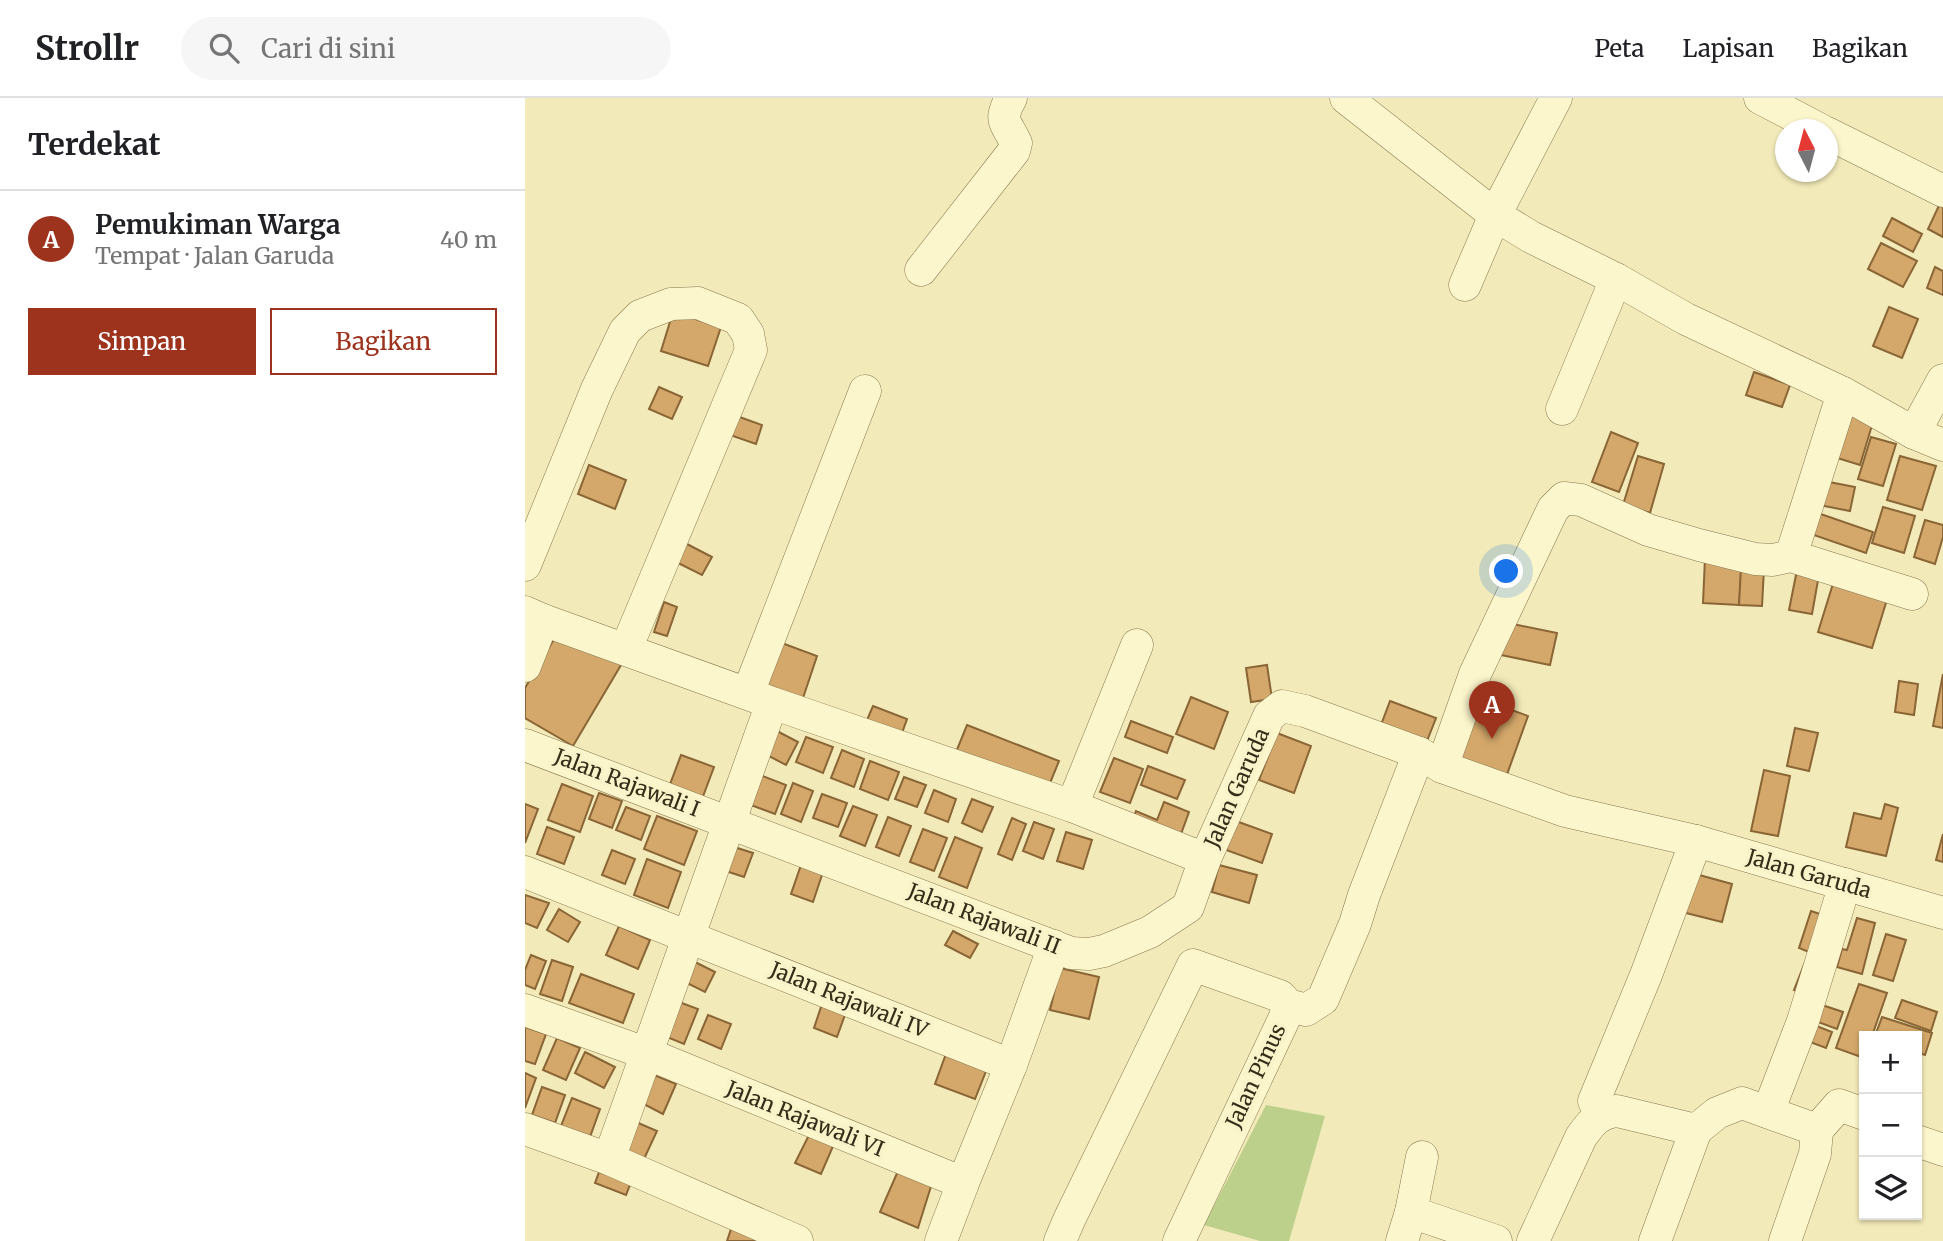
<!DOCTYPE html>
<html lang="id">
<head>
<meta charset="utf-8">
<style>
  body { margin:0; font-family:Merriweather,serif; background:#f6f6f6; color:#202124 }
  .controls { position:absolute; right:21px; bottom:21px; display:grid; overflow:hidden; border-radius:0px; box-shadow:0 2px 5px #0004 }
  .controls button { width:63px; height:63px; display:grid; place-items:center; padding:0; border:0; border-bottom:2px solid #e0e0e0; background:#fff; color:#202124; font:35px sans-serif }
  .compass { position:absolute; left:1250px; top:21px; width:63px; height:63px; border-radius:50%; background:#fff; box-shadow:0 2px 5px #0004; rotate:354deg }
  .you { position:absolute; left:982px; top:474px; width:24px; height:24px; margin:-18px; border:5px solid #fff; border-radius:50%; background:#1a73e8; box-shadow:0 0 0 10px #1a73e833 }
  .badge { display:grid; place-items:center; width:46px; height:46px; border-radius:50%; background:#9d321d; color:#fff; font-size:23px; font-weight:700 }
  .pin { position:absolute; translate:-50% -58px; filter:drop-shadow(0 2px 4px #0008) }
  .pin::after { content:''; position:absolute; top:37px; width:24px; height:21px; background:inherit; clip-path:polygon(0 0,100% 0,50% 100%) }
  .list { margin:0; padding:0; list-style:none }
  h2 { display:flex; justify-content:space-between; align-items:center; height:91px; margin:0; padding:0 28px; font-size:30px }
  h2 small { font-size:23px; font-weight:400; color:#757577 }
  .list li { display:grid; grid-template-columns:46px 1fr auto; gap:21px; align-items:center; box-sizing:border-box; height:98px; padding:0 28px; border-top:2px solid #e0e0e0 }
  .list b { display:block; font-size:26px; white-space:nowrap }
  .list p { margin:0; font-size:23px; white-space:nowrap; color:#757577 }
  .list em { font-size:23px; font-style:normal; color:#757577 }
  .actions { display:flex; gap:14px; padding:21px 28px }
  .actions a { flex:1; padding:16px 0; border:2px solid #9d321d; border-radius:0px; text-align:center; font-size:24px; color:#9d321d }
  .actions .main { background:#9d321d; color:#fff }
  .icon { flex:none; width:38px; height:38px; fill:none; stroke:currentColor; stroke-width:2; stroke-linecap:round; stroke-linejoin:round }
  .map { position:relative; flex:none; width:1418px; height:1143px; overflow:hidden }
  header { display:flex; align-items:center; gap:42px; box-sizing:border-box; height:98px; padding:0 35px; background:#fff; border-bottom:2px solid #e0e0e0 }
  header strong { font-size:33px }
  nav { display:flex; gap:38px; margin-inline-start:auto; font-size:24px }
  .search { width:490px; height:63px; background:#f6f6f6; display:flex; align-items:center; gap:18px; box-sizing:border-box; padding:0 24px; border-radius:38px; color:#757577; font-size:26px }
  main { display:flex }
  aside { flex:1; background:#fff }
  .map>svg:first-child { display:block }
  .green { fill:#bcd08c }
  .building { fill:#d4a86a; stroke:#8a6536; stroke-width:2 }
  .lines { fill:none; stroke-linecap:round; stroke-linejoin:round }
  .minor-casing { stroke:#897852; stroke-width:33 }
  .minor { stroke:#fcf6cc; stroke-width:32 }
  .labels { text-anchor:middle; stroke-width:7; stroke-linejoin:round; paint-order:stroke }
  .street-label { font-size:21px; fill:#362c19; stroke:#f8f3c8 }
</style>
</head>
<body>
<header>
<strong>Strollr</strong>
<div class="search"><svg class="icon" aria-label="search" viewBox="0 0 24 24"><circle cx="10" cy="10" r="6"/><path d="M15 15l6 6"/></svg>Cari di sini</div>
<nav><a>Peta</a><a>Lapisan</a><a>Bagikan</a></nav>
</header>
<main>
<aside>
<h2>Terdekat<small></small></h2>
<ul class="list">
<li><span class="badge">A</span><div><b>Pemukiman Warga</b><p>Tempat · Jalan Garuda</p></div><em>40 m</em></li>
</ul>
<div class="actions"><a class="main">Simpan</a><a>Bagikan</a></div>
</aside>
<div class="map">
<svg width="1418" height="1143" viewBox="0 0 1418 1143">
  <rect width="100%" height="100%" fill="#f2eab8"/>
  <polygon class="green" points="741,1007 800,1018 764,1143 735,1143 679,1127"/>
  <g class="building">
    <polygon points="1418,99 1418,139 1403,131"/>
    <polygon points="1367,120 1397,136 1388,154 1358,138"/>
    <polygon points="1356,145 1392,163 1378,189 1343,171"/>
    <polygon points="1410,169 1418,173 1418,197 1402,190"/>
    <polygon points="1364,209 1393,221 1377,260 1348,248"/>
    <polygon points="148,214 196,229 183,268 136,253"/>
    <polygon points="1229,274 1265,287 1257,309 1221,297"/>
    <polygon points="134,289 157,299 147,321 124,311"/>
    <polygon points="1319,315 1348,324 1335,367 1306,358"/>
    <polygon points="209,317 237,327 231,346 202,336"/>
    <polygon points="1086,334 1113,345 1094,394 1067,384"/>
    <polygon points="1346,339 1371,346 1358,388 1333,381"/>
    <polygon points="1113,358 1139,366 1125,415 1098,407"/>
    <polygon points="1375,358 1411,368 1397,412 1362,402"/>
    <polygon points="64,367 101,382 90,411 53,396"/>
    <polygon points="1299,383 1330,389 1325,413 1294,407"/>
    <polygon points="1358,409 1390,418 1379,455 1347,445"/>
    <polygon points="1287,413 1348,434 1341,455 1280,434"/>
    <polygon points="1400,422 1418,427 1418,439 1410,466 1389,459"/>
    <polygon points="160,445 187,459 177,477 151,464"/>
    <polygon points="1180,460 1217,462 1214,507 1178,505"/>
    <polygon points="1273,467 1295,471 1287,516 1264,512"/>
    <polygon points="1216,469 1239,471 1237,508 1214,507"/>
    <polygon points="1311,476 1365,492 1347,550 1293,534"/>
    <polygon points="139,504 152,509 142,538 129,534"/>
    <polygon points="978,524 1032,535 1025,567 971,556"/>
    <polygon points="35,531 96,567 48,648 0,620 0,590"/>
    <polygon points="254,544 292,558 278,600 239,586"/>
    <polygon points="742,567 747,601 726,604 721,570"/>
    <polygon points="1418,576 1418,630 1408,628"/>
    <polygon points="1374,583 1393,586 1389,617 1370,614"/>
    <polygon points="666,599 703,614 689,651 651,636"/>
    <polygon points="954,600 1003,618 980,682 930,664"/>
    <polygon points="865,603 911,620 902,643 853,635"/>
    <polygon points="348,608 382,621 377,635 342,622"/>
    <polygon points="606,623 648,639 642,655 600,639"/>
    <polygon points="442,627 534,663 521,695 429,659"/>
    <polygon points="1270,630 1293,635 1284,673 1262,668"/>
    <polygon points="250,632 273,644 261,667 238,655"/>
    <polygon points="752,635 786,648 769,695 734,682"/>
    <polygon points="281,639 308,649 298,675 271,664"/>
    <polygon points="317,652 339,661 329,689 306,680"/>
    <polygon points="156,657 189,669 177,701 144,689"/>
    <polygon points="589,660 618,671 605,705 575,694"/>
    <polygon points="345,663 374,674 363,702 335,691"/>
    <polygon points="623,668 660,682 652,701 616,687"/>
    <polygon points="1239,672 1265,678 1253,738 1226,733"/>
    <polygon points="235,677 261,687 250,716 223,706"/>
    <polygon points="379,679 401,687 392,709 370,701"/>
    <polygon points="268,685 288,693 276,724 256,716"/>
    <polygon points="37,686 68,698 55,734 23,722"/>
    <polygon points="409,692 431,701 423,724 400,715"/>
    <polygon points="74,695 97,703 87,730 64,721"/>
    <polygon points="297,696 322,705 313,729 288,720"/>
    <polygon points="447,701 468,709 457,734 437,725"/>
    <polygon points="639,704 664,714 652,747 605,729 611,713 632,722"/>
    <polygon points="0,706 13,711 0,745"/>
    <polygon points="1360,706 1373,710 1361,758 1321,749 1329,715 1356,721"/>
    <polygon points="328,708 352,717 340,748 315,738"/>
    <polygon points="101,709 125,718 116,742 91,732"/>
    <polygon points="132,718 172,733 159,767 119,751"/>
    <polygon points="363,719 386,728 374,758 351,749"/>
    <polygon points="487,720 501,726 487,762 473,756"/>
    <polygon points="711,723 747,736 737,765 701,752"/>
    <polygon points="509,724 529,731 518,761 498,753"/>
    <polygon points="22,729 49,739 39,766 12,756"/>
    <polygon points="398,731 422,740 409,773 385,764"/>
    <polygon points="541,734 567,742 558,771 532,763"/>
    <polygon points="1418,736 1418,764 1411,762"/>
    <polygon points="430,739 457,750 442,790 414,779"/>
    <polygon points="206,748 228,755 219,779 198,772"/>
    <polygon points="87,752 110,761 100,786 77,777"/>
    <polygon points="122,761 156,774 143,810 109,797"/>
    <polygon points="276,767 298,774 288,804 266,796"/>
    <polygon points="694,767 732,777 724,805 687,794"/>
    <polygon points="1167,775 1207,786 1197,824 1157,814"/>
    <polygon points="0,797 24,805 12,830 0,825"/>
    <polygon points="34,811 55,824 43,844 22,832"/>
    <polygon points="1286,813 1310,821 1282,896 1269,892 1284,854 1274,850"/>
    <polygon points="1332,820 1350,825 1337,876 1312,869 1317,851 1322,852"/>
    <polygon points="94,828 125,842 113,871 81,857"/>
    <polygon points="428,833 453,846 445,860 420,847"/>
    <polygon points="1361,836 1381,842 1368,883 1348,877"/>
    <polygon points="6,857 21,863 10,891 0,887 0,872"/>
    <polygon points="27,862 48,869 37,903 15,896"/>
    <polygon points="166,862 190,874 180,894 156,882"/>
    <polygon points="535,870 574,879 564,921 525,912"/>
    <polygon points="56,876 109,896 98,925 44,905"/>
    <polygon points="1334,886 1362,895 1347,938 1339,938 1339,960 1311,950"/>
    <polygon points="146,901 173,911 159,946 132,935"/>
    <polygon points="1377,902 1412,914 1406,933 1370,920"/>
    <polygon points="1288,904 1318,914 1312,931 1282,920"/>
    <polygon points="297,906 321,914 312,939 289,930"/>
    <polygon points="183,917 206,926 196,951 173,941"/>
    <polygon points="1357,919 1407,935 1400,957 1392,954 1392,938 1350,938"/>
    <polygon points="1284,925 1307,934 1301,950 1277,941"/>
    <polygon points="0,929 21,936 10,966 0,963"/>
    <polygon points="32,940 55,950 41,982 18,972"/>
    <polygon points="422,953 463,968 450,1001 410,986"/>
    <polygon points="60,954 90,969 79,990 50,975"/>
    <polygon points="122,974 151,986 138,1016 111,1002"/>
    <polygon points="0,975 11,980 0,1010"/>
    <polygon points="17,989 40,997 30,1025 7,1017"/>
    <polygon points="47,1000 75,1011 65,1039 36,1028"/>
    <polygon points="104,1021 132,1033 119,1061 91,1049"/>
    <polygon points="285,1035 309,1046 296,1076 270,1065"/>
    <polygon points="77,1066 108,1079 101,1097 70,1085"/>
    <polygon points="373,1073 408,1082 393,1130 355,1114"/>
    <polygon points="207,1128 234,1137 232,1143 202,1143"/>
  </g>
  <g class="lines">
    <g class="minor-casing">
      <g id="minor">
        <polyline points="821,0 970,117 1006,139 1091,181 1161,221 1318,295 1389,335 1418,347"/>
        <polyline points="1235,0 1296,32"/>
        <polyline points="1302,35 1418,93"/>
        <path d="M396,172l93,-119 2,-8c-10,-22 -18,-21 -5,-45"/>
        <polyline points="940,187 970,117 1031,0"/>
        <polyline points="1037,311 1091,181"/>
        <polyline points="1389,335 1418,282"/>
        <polyline points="1266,458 1318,295"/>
        <polyline points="0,467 72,291 100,233 115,218 146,206 173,205 213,221 223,236 226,252 101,551"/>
        <polyline points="0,514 18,522 242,603"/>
        <polyline points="0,568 18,522"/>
        <polyline points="223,595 340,293"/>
        <polyline points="0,647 546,855 564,856 579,853 625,834 663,809 680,761"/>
        <polyline points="917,669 950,576 1028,411 1039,400 1056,402 1123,432 1174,447 1230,461 1248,462 1266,458 1387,496"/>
        <polyline points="547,708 612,547"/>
        <polyline points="0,774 486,967"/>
        <polyline points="763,907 781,912 798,901 830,826 839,797 894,655"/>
        <polyline points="0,912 123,956 438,1085"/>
        <polyline points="1069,1003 1121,877 1171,743"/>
        <polyline points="1243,1014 1278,923 1320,786"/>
        <polyline points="0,1031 84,1061 272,1143"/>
        <polyline points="1171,1032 1192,1015 1217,1005 1292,1032 1290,1056 1260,1143"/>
        <polyline points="1292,1032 1314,1007 1339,1016"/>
        <polyline points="1392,1043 1418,1052"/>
        <polyline points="84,1061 247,605 547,708 680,761 744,618 757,608 780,613 894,655 917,669 1040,713 1171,743 1418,815"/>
        <polyline points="886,1114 971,1143"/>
        <polyline points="416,1143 438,1085 486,967 529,848"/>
        <polyline points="535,1143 544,1122 668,867 755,898 763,907 760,919 654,1143"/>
        <polyline points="877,1143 886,1114 897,1059"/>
        <path d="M1008,1143l48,-104c10,-14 17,-24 36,-26l79,19"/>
        <polyline points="1130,1143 1171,1032"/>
      </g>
    </g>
    <use href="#minor" class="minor"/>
  </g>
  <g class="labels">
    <g class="street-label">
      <text transform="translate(102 685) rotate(21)" y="7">Jalan Rajawali I</text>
      <text transform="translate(712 690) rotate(-66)" y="7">Jalan Garuda</text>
      <text transform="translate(1284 776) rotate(16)" y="7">Jalan Garuda</text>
      <text transform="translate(459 821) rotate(21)" y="7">Jalan Rajawali II</text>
      <text transform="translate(324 902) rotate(22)" y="7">Jalan Rajawali IV</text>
      <text transform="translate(731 978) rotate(-65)" y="7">Jalan Pinus</text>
      <text transform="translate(280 1021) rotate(22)" y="7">Jalan Rajawali VI</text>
    </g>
  </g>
</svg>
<div class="controls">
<button>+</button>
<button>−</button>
<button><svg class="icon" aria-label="layers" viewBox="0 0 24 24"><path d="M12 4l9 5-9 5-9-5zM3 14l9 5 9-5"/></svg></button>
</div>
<svg class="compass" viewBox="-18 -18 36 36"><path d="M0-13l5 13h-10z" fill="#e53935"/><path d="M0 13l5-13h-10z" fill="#757577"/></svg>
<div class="you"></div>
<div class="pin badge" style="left:967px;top:641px">A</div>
</div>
</main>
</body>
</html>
